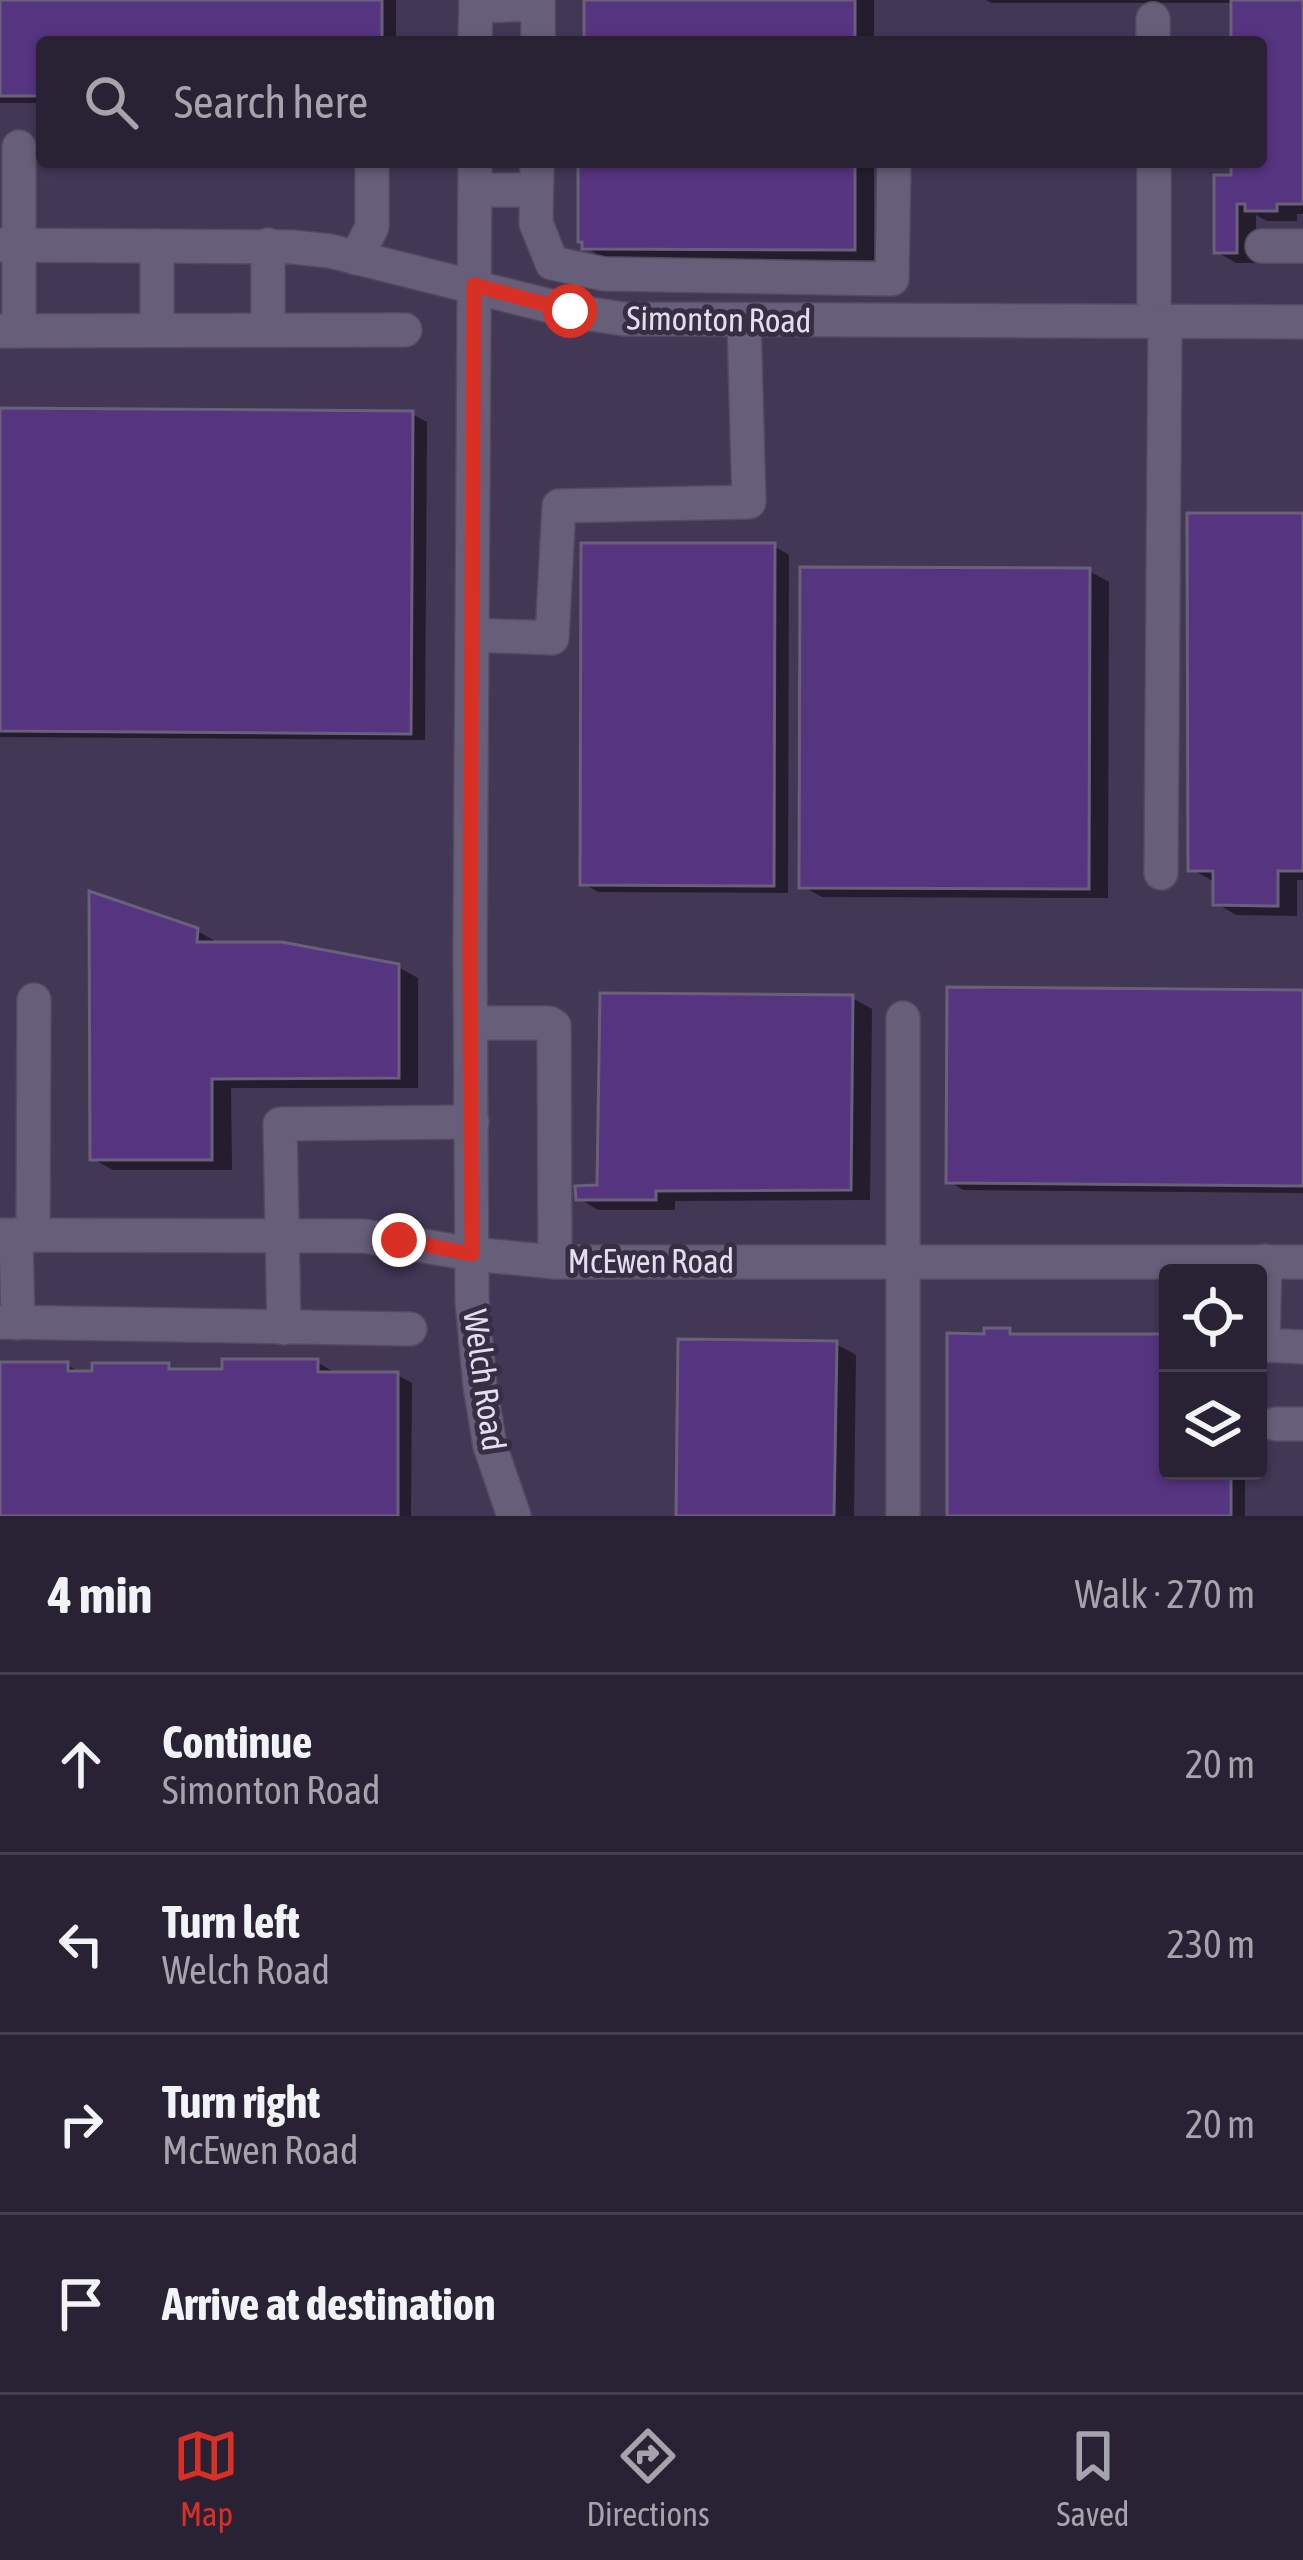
<!DOCTYPE html>
<html lang="en">
<head>
<meta charset="utf-8">
<style>
  body { margin:0; font-family:"Asap Condensed",sans-serif; background:#352f40; color:#f1f3f6 }
  .controls { position:absolute; right:36px; bottom:36px; display:grid; overflow:hidden; border-radius:12px; box-shadow:0 3px 9px #0004 }
  .controls button { width:108px; height:108px; display:grid; place-items:center; padding:0; border:0; border-bottom:3px solid #453f4f; background:#292234; color:#f1f3f6; font:60px sans-serif }
  .stop { position:absolute; width:36px; height:36px; margin:-27px; border:9px solid #d93025; border-radius:50%; background:#fff }
  .stop.end { background:#d93025; border-color:#fff; box-shadow:0 3px 12px #0008 }
  .list { margin:0; padding:0; list-style:none }
  h2 { display:flex; justify-content:space-between; align-items:center; height:156px; margin:0; padding:0 48px; font-size:51px }
  h2 small { font-size:39px; font-weight:400; color:#a5a4ac }
  .list li { display:grid; grid-template-columns:78px 1fr auto; gap:36px; align-items:center; box-sizing:border-box; height:180px; padding:0 48px; border-top:3px solid #453f4f }
  .list b { display:block; font-size:45px; white-space:nowrap }
  .list p { margin:0; font-size:39px; white-space:nowrap; color:#a5a4ac }
  .list em { font-size:39px; font-style:normal; color:#a5a4ac }
  .icon { flex:none; width:66px; height:66px; fill:none; stroke:currentColor; stroke-width:2; stroke-linecap:round; stroke-linejoin:round }
  .map { position:relative; flex:none; width:1303px; height:1516px; overflow:hidden }
  .search { position:absolute; background:#292234; box-shadow:0 3px 9px #0004; left:36px; right:36px; top:36px; height:132px; display:flex; align-items:center; gap:30px; box-sizing:border-box; padding:0 42px; border-radius:12px; color:#a5a4ac; font-size:45px }
  .sheet { height:876px; background:#292234 }
  nav { display:flex; justify-content:space-around; align-items:center; box-sizing:border-box; height:168px; border-top:3px solid #453f4f; background:#292234; font-size:33px; color:#a5a4ac }
  nav a { display:grid; justify-items:center; gap:6px }
  nav .on { color:#d93025 }
  .map>svg:first-child { display:block }
  .built { fill:#423755; fill-rule:evenodd }
  .shadow { fill:#0007 }
  .building { fill:#553480; stroke:#69607b; stroke-width:3 }
  .lines { fill:none; stroke-linecap:round; stroke-linejoin:round }
  .minor-casing { stroke:#524a5e; stroke-width:36 }
  .minor { stroke:#675e79; stroke-width:33 }
  .route { stroke:#d93025; stroke-width:15 }
  .labels { text-anchor:middle; stroke-width:10; stroke-linejoin:round; paint-order:stroke }
  .street-label { font-size:33px; fill:#e3deed; stroke:#372e46 }
</style>
</head>
<body>
<div class="map">
<svg width="1303" height="1516" viewBox="0 0 1303 1516">
  <rect width="100%" height="100%" fill="#372e46"/>
  <path class="built" d="M0,0h1303v1516h-1303zM42,42h1219v120h-1219zM1168,1273h90v198h-90z"/>
  <g class="shadow">
    <polygon points="0,0 396,0 396,42 42,42 42,103 0,103"/>
    <rect x="587" y="0" width="287" height="42"/>
    <polygon points="986,0 1303,0 1303,214 1297,214 1297,221 1267,221 1256,215 1256,263 1236,263 1217,252 1234,178 1234,162 1261,162 1261,42 1234,42 1234,3 992,3"/>
    <polygon points="581,162 874,162 874,260 605,259 585,247"/>
    <polygon points="0,411 412,414 427,422 425,740 0,737"/>
    <polygon points="1303,516 1303,880 1297,880 1297,916 1236,915 1216,903 1216,880 1211,880 1191,869"/>
    <polygon points="774,546 789,555 788,893 598,892 583,883"/>
    <polygon points="1089,571 1109,582 1108,898 822,897 802,886"/>
    <polygon points="197,931 217,942 398,967 418,978 418,1088 231,1088 232,1170 113,1170 93,1159"/>
    <polygon points="1303,993 1303,1193 963,1190 949,1181"/>
    <polygon points="852,998 872,1009 870,1200 675,1201 675,1210 598,1210 578,1198 600,1188"/>
    <polygon points="1009,1331 1019,1337 1168,1337 1168,1471 1245,1471 1245,1516 950,1516 950,1336 987,1337"/>
    <polygon points="681,1342 836,1344 856,1355 854,1516 679,1516"/>
    <polygon points="317,1362 332,1371 332,1375 397,1375 412,1383 411,1516 0,1516 0,1372 68,1365 82,1374 168,1366 178,1372 225,1372"/>
  </g>
  <g class="building">
    <polygon points="0,0 382,0 382,42 42,42 42,96 0,96"/>
    <rect x="584" y="0" width="271" height="42"/>
    <polygon points="1231,0 1303,0 1303,204 1277,204 1277,211 1245,211 1245,204 1237,204 1237,253 1214,253 1214,175 1231,175 1231,162 1261,162 1261,42 1231,42"/>
    <polygon points="578,162 855,162 855,250 582,249 582,242 578,242"/>
    <polygon points="0,408 413,411 411,734 0,731"/>
    <polygon points="1187,513 1303,513 1303,871 1278,871 1278,906 1213,905 1213,871 1188,871"/>
    <polygon points="581,543 775,543 774,886 580,885"/>
    <polygon points="800,567 1090,568 1089,889 799,888"/>
    <polygon points="89,891 198,928 197,942 282,942 399,964 399,1078 212,1079 212,1160 90,1160"/>
    <polygon points="947,987 1303,990 1303,1186 946,1183"/>
    <polygon points="600,993 853,995 851,1190 656,1191 656,1200 576,1200 575,1186 597,1185"/>
    <polygon points="984,1328 1010,1328 1010,1334 1168,1334 1168,1471 1231,1471 1231,1516 947,1516 947,1333 984,1334"/>
    <polygon points="678,1339 837,1341 834,1516 676,1516"/>
    <polygon points="222,1359 318,1359 318,1372 398,1372 398,1516 0,1516 0,1362 68,1362 68,1371 92,1371 92,1363 169,1363 169,1369 222,1369"/>
  </g>
  <g class="lines">
    <g class="minor-casing">
      <g id="minor">
        <polyline points="476,6 538,4"/>
        <polyline points="1153,19 1153,42"/>
        <polyline points="475,42 476,0"/>
        <polyline points="538,42 538,0"/>
        <polyline points="19,147 19,331"/>
        <polyline points="475,162 470,952 472,1300 480,1386 490,1446 514,1516"/>
        <polyline points="537,162 536,223 552,263 604,274 892,279 894,162"/>
        <polyline points="1154,162 1154,322"/>
        <polyline points="475,190 536,190"/>
        <polyline points="0,245 292,247 330,251 570,311 624,319 1303,322"/>
        <polyline points="268,245 268,330"/>
        <polyline points="157,246 157,330"/>
        <polyline points="1262,246 1303,246"/>
        <polyline points="356,258 372,227 372,162"/>
        <polyline points="0,331 405,330"/>
        <polyline points="472,635 552,638 559,506 749,502 744,322"/>
        <polyline points="1161,873 1165,322"/>
        <polyline points="903,1018 903,1516"/>
        <polyline points="471,1023 549,1023 554,1026 555,1262"/>
        <polyline points="0,1235 364,1236 472,1254 555,1262 1303,1262"/>
        <polyline points="16,1235 18,1323"/>
        <polyline points="33,1235 34,1000"/>
        <polyline points="1265,1261 1263,1345 1303,1347"/>
        <polyline points="0,1322 410,1329"/>
        <polyline points="284,1328 280,1124 472,1122"/>
        <polyline points="1276,1424 1303,1424"/>
      </g>
    </g>
    <use href="#minor" class="minor"/>
  </g>
  <g class="lines">
    <polyline class="route" points="399,1240 472,1254 470,952 474,285 570,311"/>
  </g>
  <g class="labels">
    <g class="street-label">
      <text transform="translate(719 319) rotate(1)" y="12">Simonton Road</text>
      <text x="651" y="1273">McEwen Road</text>
      <text transform="translate(485 1380) rotate(82)" y="12">Welch Road</text>
    </g>
  </g>
</svg>
<div class="controls">
<button><svg class="icon" aria-label="locate" viewBox="0 0 24 24"><circle cx="12" cy="12" r="6"/><path d="M12 2v4M12 18v4M2 12h4M18 12h4"/></svg></button>
<button><svg class="icon" aria-label="layers" viewBox="0 0 24 24"><path d="M12 4l9 5-9 5-9-5zM3 14l9 5 9-5"/></svg></button>
</div>
<div class="stop" style="left:570px;top:311px"></div>
<div class="stop end" style="left:399px;top:1240px"></div>
<div class="search"><svg class="icon" aria-label="search" viewBox="0 0 24 24"><circle cx="10" cy="10" r="6"/><path d="M15 15l6 6"/></svg>Search here</div>
</div>
<section class="sheet">
<h2>4 min<small>Walk · 270 m</small></h2>
<ul class="list">
<li><svg class="icon" aria-label="ahead" viewBox="0 0 24 24"><path d="M12 20V5M6 11l6-6 6 6"/></svg><div><b>Continue</b><p>Simonton Road</p></div><em>20 m</em></li>
<li><svg class="icon" aria-label="left" viewBox="0 0 24 24"><path d="M17 20v-9H6M10 6l-5 5 5 5"/></svg><div><b>Turn left</b><p>Welch Road</p></div><em>230 m</em></li>
<li><svg class="icon" aria-label="right" viewBox="0 0 24 24"><path d="M7 20v-9h11M14 6l5 5-5 5"/></svg><div><b>Turn right</b><p>McEwen Road</p></div><em>20 m</em></li>
<li><svg class="icon" aria-label="arrive" viewBox="0 0 24 24"><path d="M6 21V4h12l-3 4 3 4H6"/></svg><div><b>Arrive at destination</b></div></li>
</ul>
</section>
<nav>
<a class="on"><svg class="icon" aria-label="map" viewBox="0 0 24 24"><path d="M3 6l6-2 6 2 6-2v14l-6 2-6-2-6 2zM9 4v14M15 6v14"/></svg>Map</a>
<a><svg class="icon" aria-label="directions" viewBox="0 0 24 24"><path d="M12 3l9 9-9 9-9-9zM9 14v-3h6M13 9l2 2-2 2"/></svg>Directions</a>
<a><svg class="icon" aria-label="saved" viewBox="0 0 24 24"><path d="M7 4h10v16l-5-4-5 4z"/></svg>Saved</a>
</nav>
</body>
</html>
